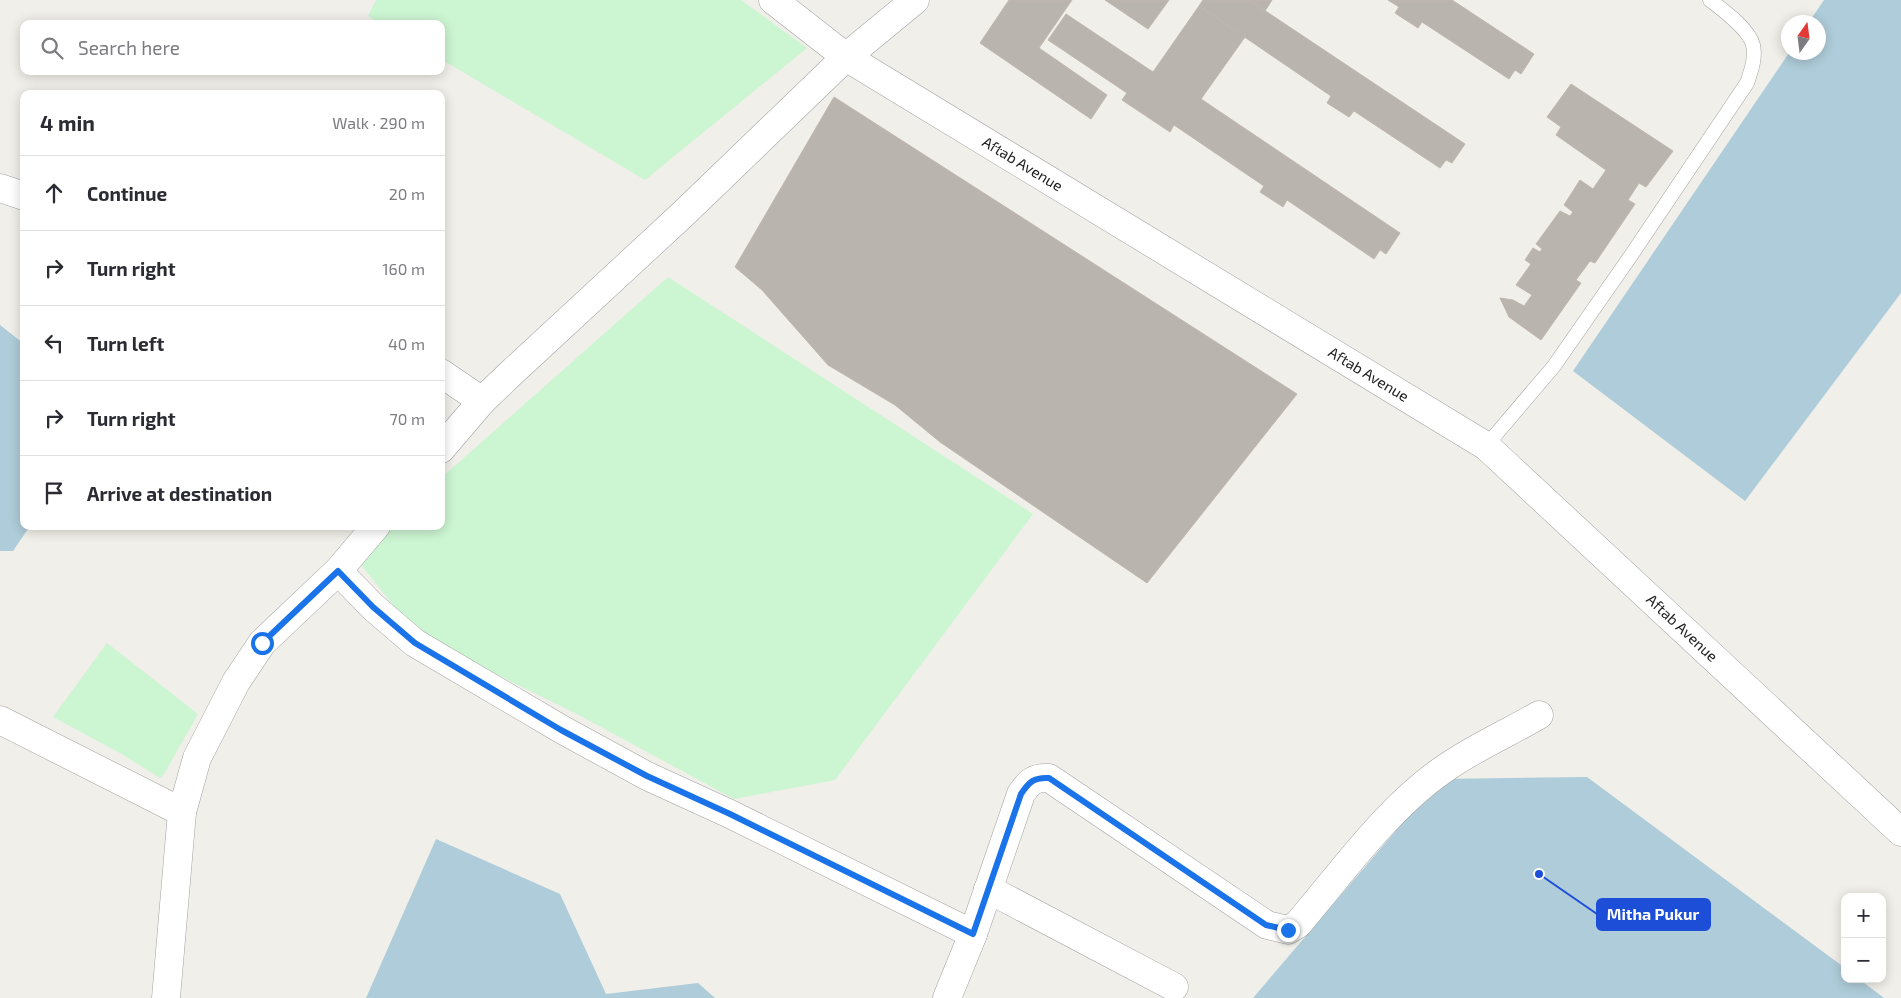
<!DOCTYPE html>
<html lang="en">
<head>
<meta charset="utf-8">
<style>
  body { margin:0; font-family:"Exo 2",sans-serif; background:#f2f2f3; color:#2b2b33 }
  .controls { position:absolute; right:15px; bottom:15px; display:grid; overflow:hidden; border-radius:10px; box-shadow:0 2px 12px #0003 }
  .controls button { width:45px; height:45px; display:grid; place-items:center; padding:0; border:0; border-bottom:1px solid #e1e1e2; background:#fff; color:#2b2b33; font:25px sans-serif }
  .compass { position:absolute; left:1781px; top:15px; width:45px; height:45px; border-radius:50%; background:#fff; box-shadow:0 2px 12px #0003; rotate:14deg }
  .stop { position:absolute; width:15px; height:15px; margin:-11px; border:4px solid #1a73e8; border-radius:50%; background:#fff }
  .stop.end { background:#1a73e8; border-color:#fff; box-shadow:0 1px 5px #0008 }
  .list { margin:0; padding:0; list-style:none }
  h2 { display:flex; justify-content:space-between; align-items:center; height:65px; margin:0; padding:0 20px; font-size:21px }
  h2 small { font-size:16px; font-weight:400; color:#7c7c81 }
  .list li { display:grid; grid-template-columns:32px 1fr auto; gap:15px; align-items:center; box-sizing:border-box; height:75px; padding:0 20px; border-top:1px solid #e1e1e2 }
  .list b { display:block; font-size:19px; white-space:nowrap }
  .list em { font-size:16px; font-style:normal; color:#7c7c81 }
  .icon { flex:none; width:28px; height:28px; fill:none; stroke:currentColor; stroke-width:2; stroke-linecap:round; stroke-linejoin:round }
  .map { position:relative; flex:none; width:1901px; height:998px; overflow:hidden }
  .search { position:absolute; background:#fff; box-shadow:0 2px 12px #0003; left:20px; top:20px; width:425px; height:55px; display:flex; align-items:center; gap:12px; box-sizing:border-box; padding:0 18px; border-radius:10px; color:#7c7c81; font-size:19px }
  .panel { position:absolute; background:#fff; box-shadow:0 2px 12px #0003; left:20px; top:90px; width:425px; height:440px; border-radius:10px }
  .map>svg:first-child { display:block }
  .park { fill:#ccf5d2 }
  .water { fill:#aeccd9 }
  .building { fill:#bab4af; stroke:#c1b7ad }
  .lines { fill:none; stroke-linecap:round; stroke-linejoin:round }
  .service-casing { stroke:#a2a2a2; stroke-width:15 }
  .minor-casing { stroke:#a2a2a2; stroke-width:29 }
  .service { stroke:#fff; stroke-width:14 }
  .minor { stroke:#fff; stroke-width:28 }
  .route { stroke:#1a73e8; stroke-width:6 }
  .labels { text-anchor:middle; stroke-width:5; stroke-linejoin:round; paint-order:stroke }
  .street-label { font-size:15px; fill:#212121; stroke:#fff }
  .leader { fill:none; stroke:#1d4ed8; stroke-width:2 }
  .callout-dot { fill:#1d4ed8; stroke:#fff; stroke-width:2 }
  .callout { fill:#1d4ed8; stroke:#1d4ed8; stroke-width:2 }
  .callout-label { font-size:16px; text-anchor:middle; font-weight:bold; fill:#fff }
</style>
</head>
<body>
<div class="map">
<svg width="1901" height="998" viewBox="0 0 1901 998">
  <rect width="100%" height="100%" fill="#f0efe9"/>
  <g class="park">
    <polygon points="376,0 741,0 807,48 645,180 441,59 441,24 381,24 368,16"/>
    <polygon points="668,277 1033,514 835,780 734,799 577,714 417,635 354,556 388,526 441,526 441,478"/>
    <polygon points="107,643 198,714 164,774 160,778 120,753 53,717"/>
  </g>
  <g class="water">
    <polygon points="1824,0 1901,0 1901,293 1745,501 1573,371 1789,53 1818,52 1818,22 1809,22"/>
    <polygon points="0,325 24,344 24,526 30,526 13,551 0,551"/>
    <polygon points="1587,777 1845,968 1845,979 1859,979 1884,998 1253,998 1440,779"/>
    <polygon points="436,839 560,894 606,994 698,983 715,998 366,998"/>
  </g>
  <g class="building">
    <polygon points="1009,0 1072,0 1039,48 1107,95 1091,119 980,43"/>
    <polygon points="1105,0 1169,0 1148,29"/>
    <polygon points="1203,0 1249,0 1465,144 1452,163 1446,160 1440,168 1354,111 1349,117 1327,103 1331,96 1199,6"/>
    <polygon points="1249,0 1272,0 1265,11"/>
    <polygon points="1388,0 1452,0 1534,54 1521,74 1515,70 1509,79 1422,22 1418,28 1395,13 1399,7"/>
    <polygon points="1199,6 1245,37 1201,99 1400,233 1386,254 1380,250 1374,259 1287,200 1283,207 1260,192 1264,186 1174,125 1170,132 1122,100 1127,93 1048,40 1066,14 1153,72"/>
    <polygon points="1571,84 1673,151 1646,187 1639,183 1628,200 1635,204 1595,263 1590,261 1576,280 1581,283 1541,340 1509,317 1500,298 1513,300 1524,306 1532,295 1516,285 1531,264 1525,260 1533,248 1540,252 1542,249 1536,244 1560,211 1570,216 1573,212 1564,205 1580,180 1593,189 1606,170 1556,135 1561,127 1547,117"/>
    <polygon points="834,97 1297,394 1147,583 940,442 895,405 828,365 762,290 735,267"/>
  </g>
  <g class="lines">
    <g class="service-casing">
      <path id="service" d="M1486,446l68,-80 78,-112 115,-171c4,-12 9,-25 6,-38 -4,-16 -30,-35 -43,-45"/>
    </g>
    <g class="minor-casing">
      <g id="minor">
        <path id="s1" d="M773,0l73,57 640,389 415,386"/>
        <polyline points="0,188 24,196"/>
        <polyline points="441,373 482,401"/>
        <polyline points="441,449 482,401 508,376 682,215 846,57 915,0"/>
        <polyline points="338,571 373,607 415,643 561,729 647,776 730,814 973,934"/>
        <polyline points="0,720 182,812"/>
        <polyline points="988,889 1174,987"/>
        <polyline points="166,998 182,812 197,758 236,682 262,643 338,571 376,526"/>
        <path d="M947,998l26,-64 48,-140c8,-12 13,-17 28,-16l218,147 21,5 10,-6c45,-53 93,-121 152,-159 28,-19 60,-33 89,-50"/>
      </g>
    </g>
    <use href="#service" class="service"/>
    <use href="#minor" class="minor"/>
  </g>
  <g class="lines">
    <path class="route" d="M262,643l76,-72 35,36 42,36 146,87 86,46 83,38 243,120 48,-140c8,-12 13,-17 28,-16l217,147 22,5"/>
  </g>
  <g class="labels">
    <g class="street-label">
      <text dy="5" stroke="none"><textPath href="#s1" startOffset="299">Aftab Avenue</textPath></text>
      <text dy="5" stroke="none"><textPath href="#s1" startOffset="704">Aftab Avenue</textPath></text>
      <text dy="5" stroke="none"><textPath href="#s1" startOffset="1109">Aftab Avenue</textPath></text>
    </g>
  </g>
  <path class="leader" d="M1539 874L1597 914"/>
  <circle class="callout-dot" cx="1539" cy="874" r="5"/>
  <rect class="callout" x="1597" y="899" width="113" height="31" rx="5"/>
  <g class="callout-label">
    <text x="1653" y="920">Mitha Pukur</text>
  </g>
</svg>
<div class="controls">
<button>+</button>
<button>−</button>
</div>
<svg class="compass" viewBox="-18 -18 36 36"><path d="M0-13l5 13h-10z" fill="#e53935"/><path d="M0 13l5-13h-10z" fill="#7c7c81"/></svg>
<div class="stop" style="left:262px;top:643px"></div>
<div class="stop end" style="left:1288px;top:930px"></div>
<div class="search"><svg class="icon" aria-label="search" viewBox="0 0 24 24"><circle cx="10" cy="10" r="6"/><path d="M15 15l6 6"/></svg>Search here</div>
<section class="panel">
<h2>4 min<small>Walk · 290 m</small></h2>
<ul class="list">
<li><svg class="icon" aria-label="ahead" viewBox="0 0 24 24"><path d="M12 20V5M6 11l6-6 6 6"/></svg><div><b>Continue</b></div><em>20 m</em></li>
<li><svg class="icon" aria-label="right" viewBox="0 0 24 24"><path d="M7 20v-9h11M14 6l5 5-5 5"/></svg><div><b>Turn right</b></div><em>160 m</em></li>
<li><svg class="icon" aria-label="left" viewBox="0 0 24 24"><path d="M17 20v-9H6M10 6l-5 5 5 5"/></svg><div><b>Turn left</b></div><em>40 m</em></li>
<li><svg class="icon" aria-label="right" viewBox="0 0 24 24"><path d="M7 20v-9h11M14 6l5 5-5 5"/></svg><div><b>Turn right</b></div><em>70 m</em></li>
<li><svg class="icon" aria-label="arrive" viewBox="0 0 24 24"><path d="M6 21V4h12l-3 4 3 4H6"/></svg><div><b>Arrive at destination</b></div></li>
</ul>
</section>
</div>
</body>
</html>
